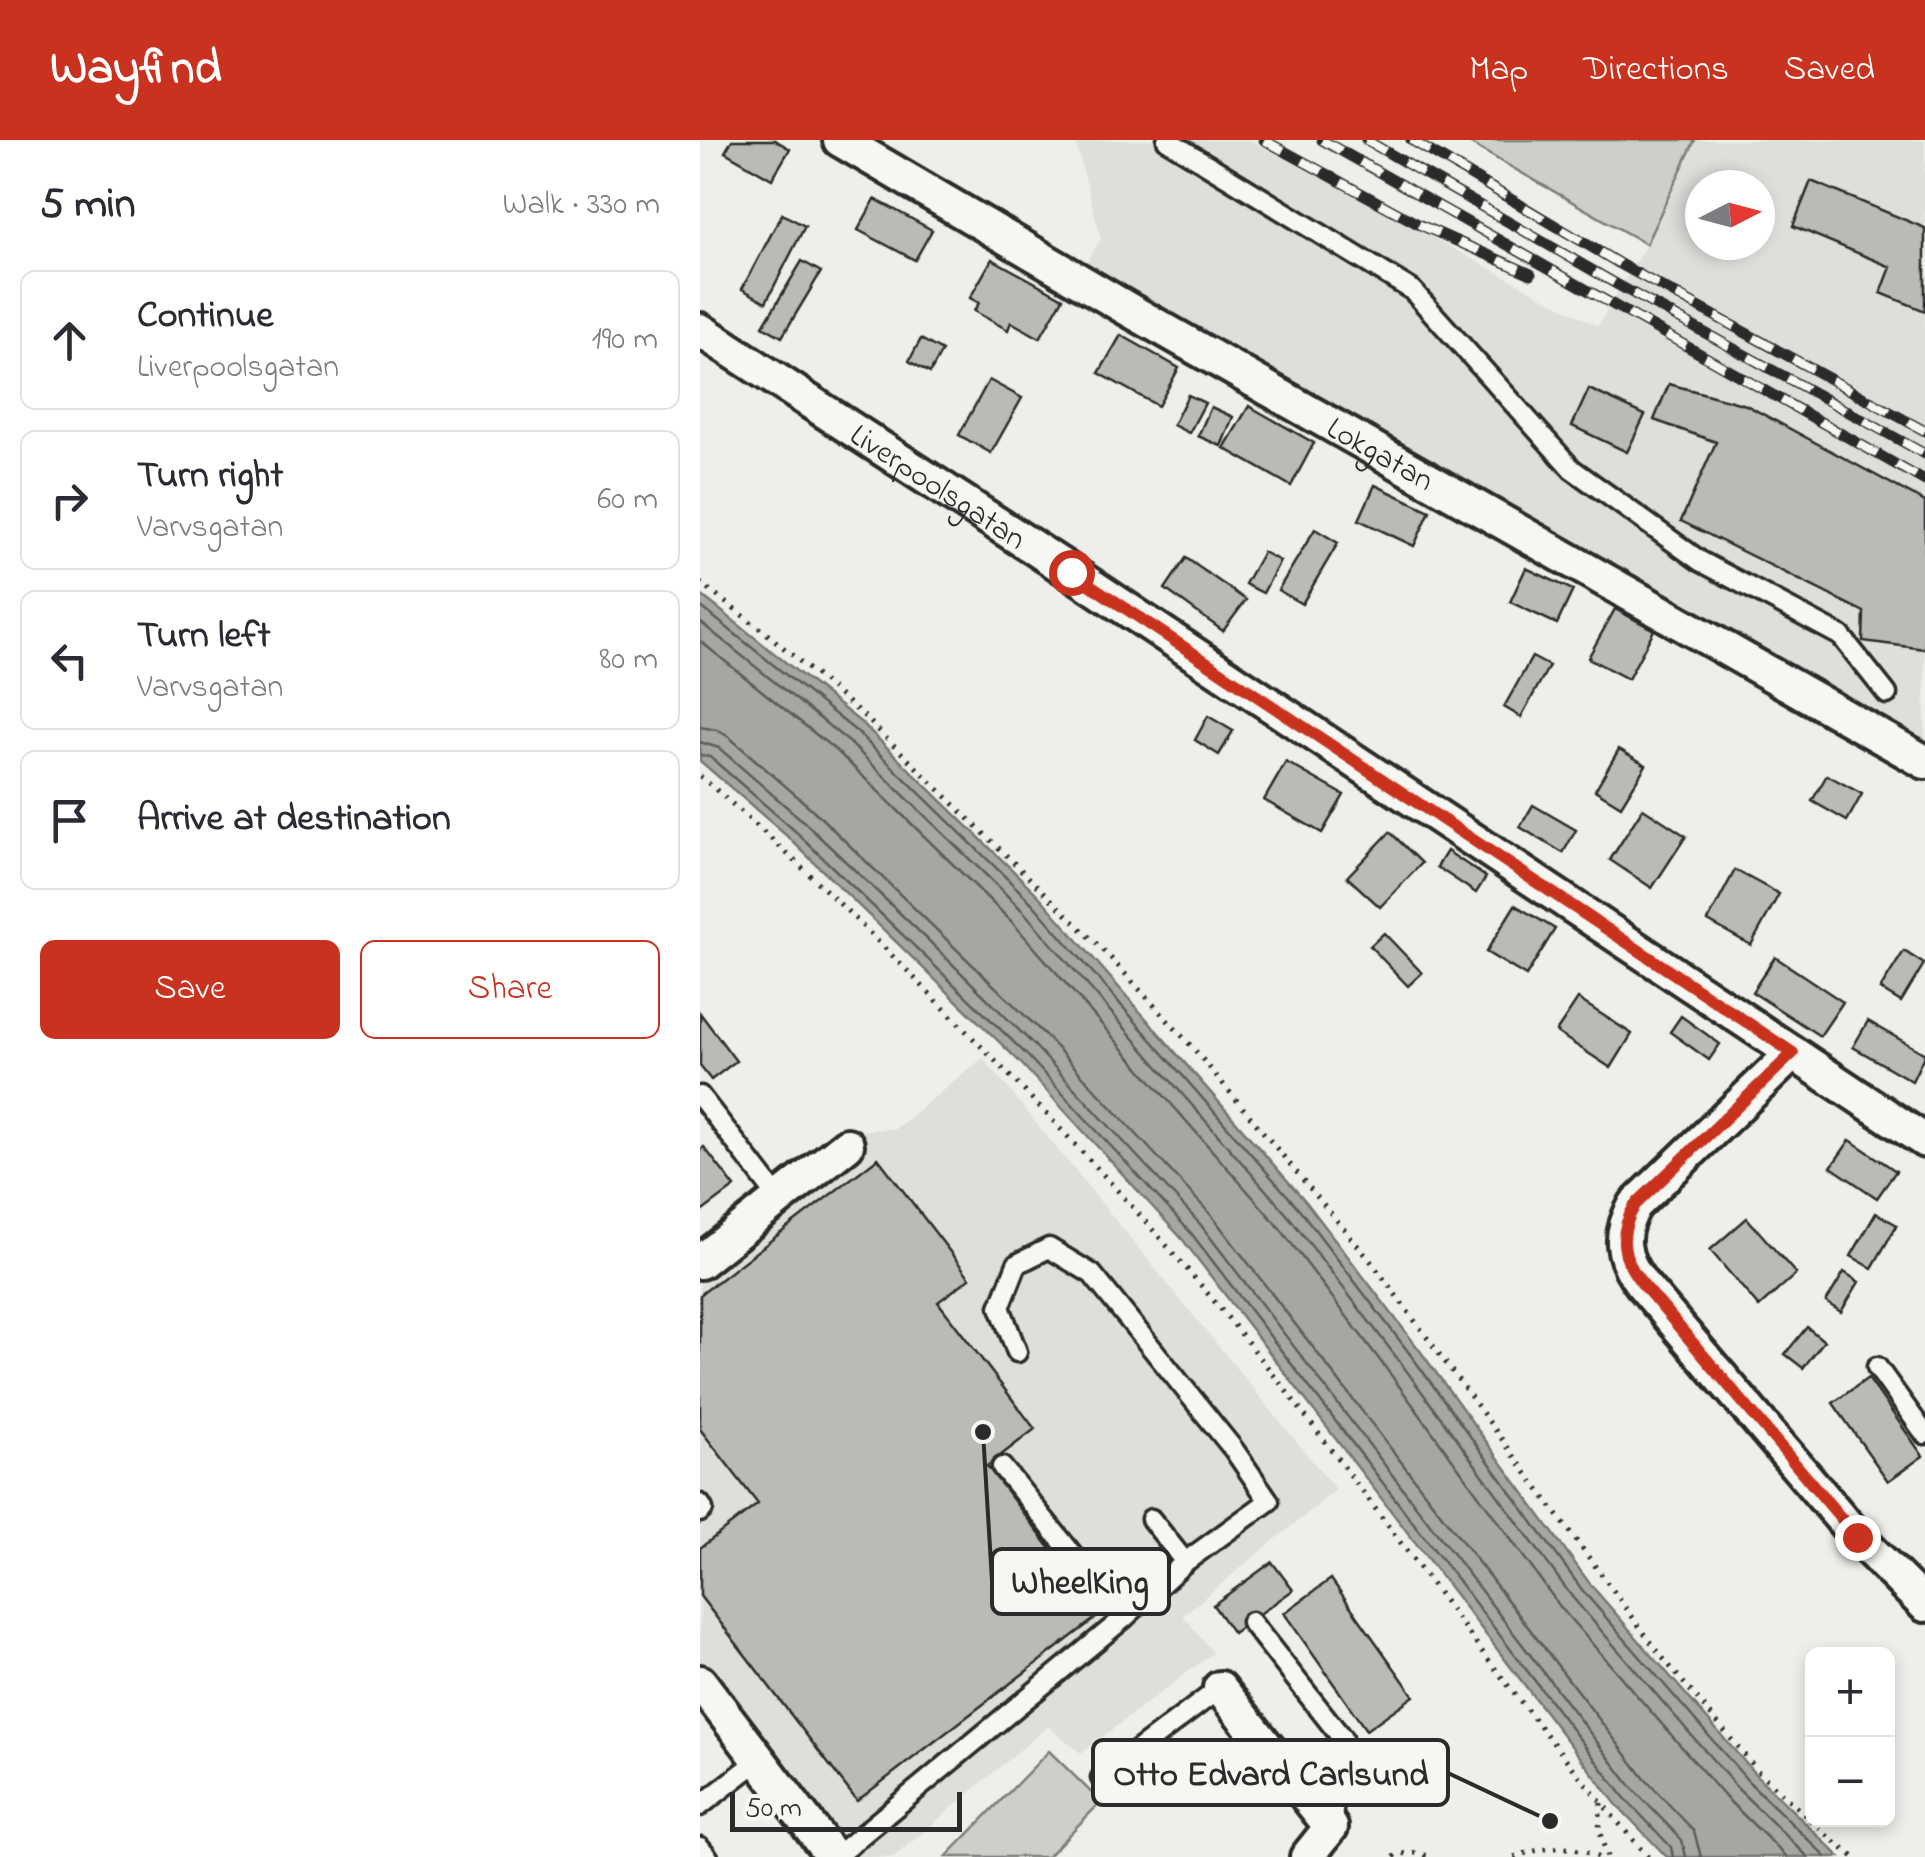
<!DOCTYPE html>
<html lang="en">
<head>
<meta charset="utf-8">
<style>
  body { margin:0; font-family:"Indie Flower",sans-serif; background:#f2f2f3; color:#2b2b33 }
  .controls { position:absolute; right:30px; bottom:30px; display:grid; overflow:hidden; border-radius:15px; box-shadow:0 5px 15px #0003 }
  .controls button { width:90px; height:90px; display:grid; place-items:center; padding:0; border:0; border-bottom:2px solid #e1e1e2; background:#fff; color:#2b2b33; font:50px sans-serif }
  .compass { position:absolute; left:985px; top:30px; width:90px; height:90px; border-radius:50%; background:#fff; box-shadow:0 5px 15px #0003; rotate:84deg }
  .scale { position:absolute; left:30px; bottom:25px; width:232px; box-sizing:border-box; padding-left:10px; border:5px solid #2b2b2b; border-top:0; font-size:28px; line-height:35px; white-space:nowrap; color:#2b2b2b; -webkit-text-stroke:8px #f6f6f2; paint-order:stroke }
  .stop { position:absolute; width:30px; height:30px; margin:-22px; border:8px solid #c8321e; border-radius:50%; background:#fff }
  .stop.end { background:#c8321e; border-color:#fff; box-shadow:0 2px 10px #0008 }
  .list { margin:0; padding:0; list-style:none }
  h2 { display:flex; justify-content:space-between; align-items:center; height:130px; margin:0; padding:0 40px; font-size:42px }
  h2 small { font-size:32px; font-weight:400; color:#7c7c81 }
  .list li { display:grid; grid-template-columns:65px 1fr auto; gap:30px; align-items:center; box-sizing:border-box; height:140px; margin:0 20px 20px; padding:0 20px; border:2px solid #e1e1e2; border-radius:15px }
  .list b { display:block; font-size:38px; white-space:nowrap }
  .list p { margin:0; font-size:32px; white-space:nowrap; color:#7c7c81 }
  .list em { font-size:32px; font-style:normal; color:#7c7c81 }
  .actions { display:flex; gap:20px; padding:30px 40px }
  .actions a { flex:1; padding:22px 0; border:2px solid #c8321e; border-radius:15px; text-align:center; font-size:35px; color:#c8321e }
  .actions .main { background:#c8321e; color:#fff }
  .icon { flex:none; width:55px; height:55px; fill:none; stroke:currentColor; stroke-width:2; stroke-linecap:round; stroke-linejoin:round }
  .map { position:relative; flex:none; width:1225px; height:1717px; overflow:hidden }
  header { display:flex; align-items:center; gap:60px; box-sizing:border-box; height:140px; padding:0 50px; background:#c8321e; color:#fff }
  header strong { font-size:48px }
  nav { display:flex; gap:55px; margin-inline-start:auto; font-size:35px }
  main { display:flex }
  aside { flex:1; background:#fff }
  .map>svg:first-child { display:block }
  .built { fill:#dededb; fill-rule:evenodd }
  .green { fill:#cececa; stroke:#7c7c7a; stroke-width:2.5 }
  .water { fill:#a6a6a3; stroke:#757573; stroke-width:2.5 }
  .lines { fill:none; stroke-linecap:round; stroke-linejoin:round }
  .shore { stroke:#5c5c5b; stroke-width:2.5 }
  .building { fill:#babab7; stroke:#2b2b2b; stroke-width:2.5 }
  .lane-casing { stroke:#2b2b2b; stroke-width:25 }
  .street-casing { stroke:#2b2b2b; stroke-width:40 }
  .path { stroke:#2b2b2b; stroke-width:5; stroke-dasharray:2.5 8; stroke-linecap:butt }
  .lane { stroke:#f6f6f2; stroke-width:18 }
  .street { stroke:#f6f6f2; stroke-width:32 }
  .rail-casing { stroke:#2b2b2b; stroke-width:11 }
  .rail { stroke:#f6f6f2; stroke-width:8; stroke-dasharray:22; stroke-linecap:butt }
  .route { stroke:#c8321e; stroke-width:12 }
  .labels { text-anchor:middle; stroke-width:8; stroke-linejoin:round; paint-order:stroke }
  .street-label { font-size:32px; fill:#2b2b2b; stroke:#f6f6f2 }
  .leader { fill:none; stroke:#2b2b2b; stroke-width:4 }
  .callout-dot { fill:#2b2b2b; stroke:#f6f6f2; stroke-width:4 }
  .callout { fill:#f6f6f2; stroke:#2b2b2b; stroke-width:4 }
  .callout-label { font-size:35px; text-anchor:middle; font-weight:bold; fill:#2b2b2b }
</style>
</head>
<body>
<header>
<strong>Wayfind</strong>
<nav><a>Map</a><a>Directions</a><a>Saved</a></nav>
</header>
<main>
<aside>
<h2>5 min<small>Walk · 330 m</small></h2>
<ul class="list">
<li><svg class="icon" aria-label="ahead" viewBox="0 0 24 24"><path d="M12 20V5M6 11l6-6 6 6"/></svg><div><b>Continue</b><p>Liverpoolsgatan</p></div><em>190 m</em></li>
<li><svg class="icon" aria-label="right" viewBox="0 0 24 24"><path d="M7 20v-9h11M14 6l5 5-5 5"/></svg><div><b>Turn right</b><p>Varvsgatan</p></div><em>60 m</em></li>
<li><svg class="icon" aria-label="left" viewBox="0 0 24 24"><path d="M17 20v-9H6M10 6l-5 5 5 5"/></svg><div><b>Turn left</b><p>Varvsgatan</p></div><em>80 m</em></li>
<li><svg class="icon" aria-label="arrive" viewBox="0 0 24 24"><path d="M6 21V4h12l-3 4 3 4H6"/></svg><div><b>Arrive at destination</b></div></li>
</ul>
<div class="actions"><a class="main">Save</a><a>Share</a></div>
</aside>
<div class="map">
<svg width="1225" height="1717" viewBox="0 0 1225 1717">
  <rect width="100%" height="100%" fill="#eeeeea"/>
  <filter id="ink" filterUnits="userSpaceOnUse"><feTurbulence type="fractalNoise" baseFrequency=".01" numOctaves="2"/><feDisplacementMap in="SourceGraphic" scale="20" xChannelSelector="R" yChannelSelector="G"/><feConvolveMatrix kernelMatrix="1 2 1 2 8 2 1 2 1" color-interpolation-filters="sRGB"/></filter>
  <g filter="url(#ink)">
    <g class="built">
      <path d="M375,0h175l348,186 48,-82 49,-104h230v615l-841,-488 17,-29zM1000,45h60v60h-60z"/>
      <polygon points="283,918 636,1350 483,1475 513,1513 381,1613 348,1586 194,1717 140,1717 0,1537 0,1114 149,991 195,989"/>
    </g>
    <g class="green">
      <polygon points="764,0 995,0 946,104"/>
      <polygon points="349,1611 401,1662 347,1717 246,1717"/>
    </g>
    <polygon class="water" points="0,454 164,585 339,756 607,1063 721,1212 890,1444 1055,1634 1140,1717 967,1717 916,1664 483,1100 319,921 88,697 0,621"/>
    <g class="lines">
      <g class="shore">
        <polyline points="0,466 157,592 332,763 600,1070 713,1218 883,1451 1048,1641 1126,1717"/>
        <polyline points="0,482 149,602 323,771 590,1078 703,1226 873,1458 1038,1649 1108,1717"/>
        <polyline points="0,501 139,613 312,782 579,1087 691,1235 861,1468 1026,1658 1087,1717"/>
        <polyline points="0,587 17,590 29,597 113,670 345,895 512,1076 945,1639 994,1691 1001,1717"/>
        <polyline points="0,602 19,608 103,681 227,799 335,906 500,1084 933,1649 982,1700 986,1717"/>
        <polyline points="0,615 10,617 94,690 326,914 491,1093 924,1657 971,1707 973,1717"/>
      </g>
    </g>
    <g class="building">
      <polygon points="32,0 75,0 90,9 72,39 25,12"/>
      <polygon points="1111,41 1225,88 1225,171 1181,153 1191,127 1093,86"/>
      <polygon points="175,59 232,90 215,120 158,90"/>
      <polygon points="82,74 105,86 66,162 42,149"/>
      <polygon points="292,119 363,158 340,198 311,182 308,190 274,171 279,163 270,158"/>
      <polygon points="102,121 121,132 82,197 63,186"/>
      <polygon points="421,195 479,228 458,266 399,233"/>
      <polygon points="221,199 242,211 230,233 209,221"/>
      <polygon points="289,240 322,258 291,313 259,295"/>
      <polygon points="969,244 1046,265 1225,362 1225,509 1163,501 1164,472 981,381 1016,302 954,280"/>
      <polygon points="889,249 945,275 927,312 872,286"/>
      <polygon points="488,255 505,263 489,293 473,285"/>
      <polygon points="549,266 614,303 591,346 524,308"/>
      <polygon points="511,267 533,277 521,306 498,296"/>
      <polygon points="675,345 730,371 714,406 659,380"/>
      <polygon points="615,389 638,403 602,464 578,450"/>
      <polygon points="563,412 580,421 563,453 545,444"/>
      <polygon points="486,418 546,460 523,491 465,449"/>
      <polygon points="826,428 873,450 857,484 810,462"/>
      <polygon points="915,469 954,490 928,539 888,518"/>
      <polygon points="832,517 849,526 821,577 804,567"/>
      <polygon points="508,576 533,591 519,615 495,600"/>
      <polygon points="919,609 946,625 921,666 895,650"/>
      <polygon points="586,622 644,655 622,693 564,660"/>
      <polygon points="1127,635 1162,654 1147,681 1112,661"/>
      <polygon points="833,665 876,690 863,713 820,687"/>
      <polygon points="943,668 986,696 952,748 910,720"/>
      <polygon points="690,692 722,723 680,767 647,737"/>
      <polygon points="747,711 786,737 776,753 737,727"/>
      <polygon points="1035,730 1079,754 1051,805 1008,781"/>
      <polygon points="815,765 855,789 826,836 786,812"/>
      <polygon points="684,793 722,833 708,846 670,806"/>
      <polygon points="1204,811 1224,824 1201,862 1180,849"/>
      <polygon points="1075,817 1143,862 1120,896 1052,852"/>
      <polygon points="878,859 932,894 911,928 856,892"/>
      <polygon points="0,873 36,921 11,940 0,926"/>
      <polygon points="981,876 1020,904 1009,920 970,892"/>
      <polygon points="1168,881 1225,914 1212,941 1153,907"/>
      <polygon points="1150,1000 1196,1031 1177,1058 1131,1027"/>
      <polygon points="4,1007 35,1047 0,1073 0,1010"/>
      <polygon points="178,1018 270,1138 238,1162 335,1289 287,1326 401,1474 157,1661 0,1456 0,1408 58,1364 0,1289 0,1155"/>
      <polygon points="1176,1073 1197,1085 1172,1128 1151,1116"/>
      <polygon points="1047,1078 1096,1134 1059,1167 1010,1110"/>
      <polygon points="1144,1132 1159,1142 1141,1172 1126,1162"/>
      <polygon points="1107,1187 1124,1201 1103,1228 1085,1214"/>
      <polygon points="1168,1238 1223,1316 1188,1341 1133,1263"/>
      <polygon points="572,1422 593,1450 533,1493 513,1465"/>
      <polygon points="631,1439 714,1556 666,1590 584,1473"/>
    </g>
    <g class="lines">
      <g class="lane-casing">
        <g id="lane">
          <polyline points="467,0 712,150 872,329 1000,421 1141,496 1187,554"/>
          <polyline points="0,956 79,1059"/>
          <polyline points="317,1212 300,1167 317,1124 349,1108 392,1134 534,1310 569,1361 485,1422 424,1478"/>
          <polyline points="1177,1227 1225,1294"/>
          <polyline points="0,1364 3,1369 0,1372"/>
          <polyline points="451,1379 485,1422"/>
          <polyline points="551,1482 642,1598 631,1687"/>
          <polyline points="401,1638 520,1548"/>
          <polyline points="0,1666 59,1620"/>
          <polyline points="0,1707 8,1717"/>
          <polyline points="135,1717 424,1478 302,1327"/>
        </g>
      </g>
      <g class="street-casing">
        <g id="street">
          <path id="s1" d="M140,0l286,168 799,454"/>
          <path id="s2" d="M0,190l371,242 854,569"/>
          <path d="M1093,913l-158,152c-17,29 -14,52 6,78l216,254 68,68"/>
          <polyline points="0,1122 147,1005"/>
          <polyline points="0,1542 133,1717"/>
          <polyline points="520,1548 631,1687 607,1717"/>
        </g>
      </g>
      <g class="path">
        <polyline points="0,443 71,497 165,577 407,814 494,909 673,1124 962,1517 1058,1631 1125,1694 1154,1717"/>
        <path d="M0,636c94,80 181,167 267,256 106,108 209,218 302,337 127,162 243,333 379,488"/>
        <polyline points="901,1663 899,1689 907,1717"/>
        <polyline points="694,1717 698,1714 715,1713 734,1717"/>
        <path d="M814,1717c29,-10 56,-14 84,0"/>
      </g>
      <use href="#lane" class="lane"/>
      <use href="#street" class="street"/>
      <g class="rail-casing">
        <g id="rail">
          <polyline points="564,0 718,84 831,134"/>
          <polyline points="622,0 1225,341"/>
          <polyline points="666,0 918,145 1225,314"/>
          <polyline points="711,0 920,124 1225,291"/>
        </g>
      </g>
      <use href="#rail" class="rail"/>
    </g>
  </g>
  <g class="lines" filter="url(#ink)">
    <path class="route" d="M371,432l722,481 -158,152c-17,29 -14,52 6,77l216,255"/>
  </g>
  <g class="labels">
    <g class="street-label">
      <text dy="11" stroke="none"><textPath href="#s1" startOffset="625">Lokgatan</textPath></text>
      <text dy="11" stroke="none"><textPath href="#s2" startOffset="285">Liverpoolsgatan</textPath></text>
    </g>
  </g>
  <path class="leader" d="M283 1292L292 1441M850 1681L748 1633"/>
  <g class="callout-dot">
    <circle cx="283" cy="1292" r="10"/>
    <circle cx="850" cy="1681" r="10"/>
  </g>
  <g class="callout">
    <rect x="292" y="1409" width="177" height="65" rx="10"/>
    <rect x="393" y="1600" width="355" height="65" rx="10"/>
  </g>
  <g class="callout-label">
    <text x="380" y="1453">WheelKing</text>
    <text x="571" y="1645">Otto Edvard Carlsund</text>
  </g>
</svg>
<div class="controls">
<button>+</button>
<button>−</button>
</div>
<svg class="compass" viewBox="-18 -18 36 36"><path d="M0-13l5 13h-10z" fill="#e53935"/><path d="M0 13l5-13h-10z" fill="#7c7c81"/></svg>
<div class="scale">50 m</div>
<div class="stop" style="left:371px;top:432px"></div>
<div class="stop end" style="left:1157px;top:1397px"></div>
</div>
</main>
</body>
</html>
